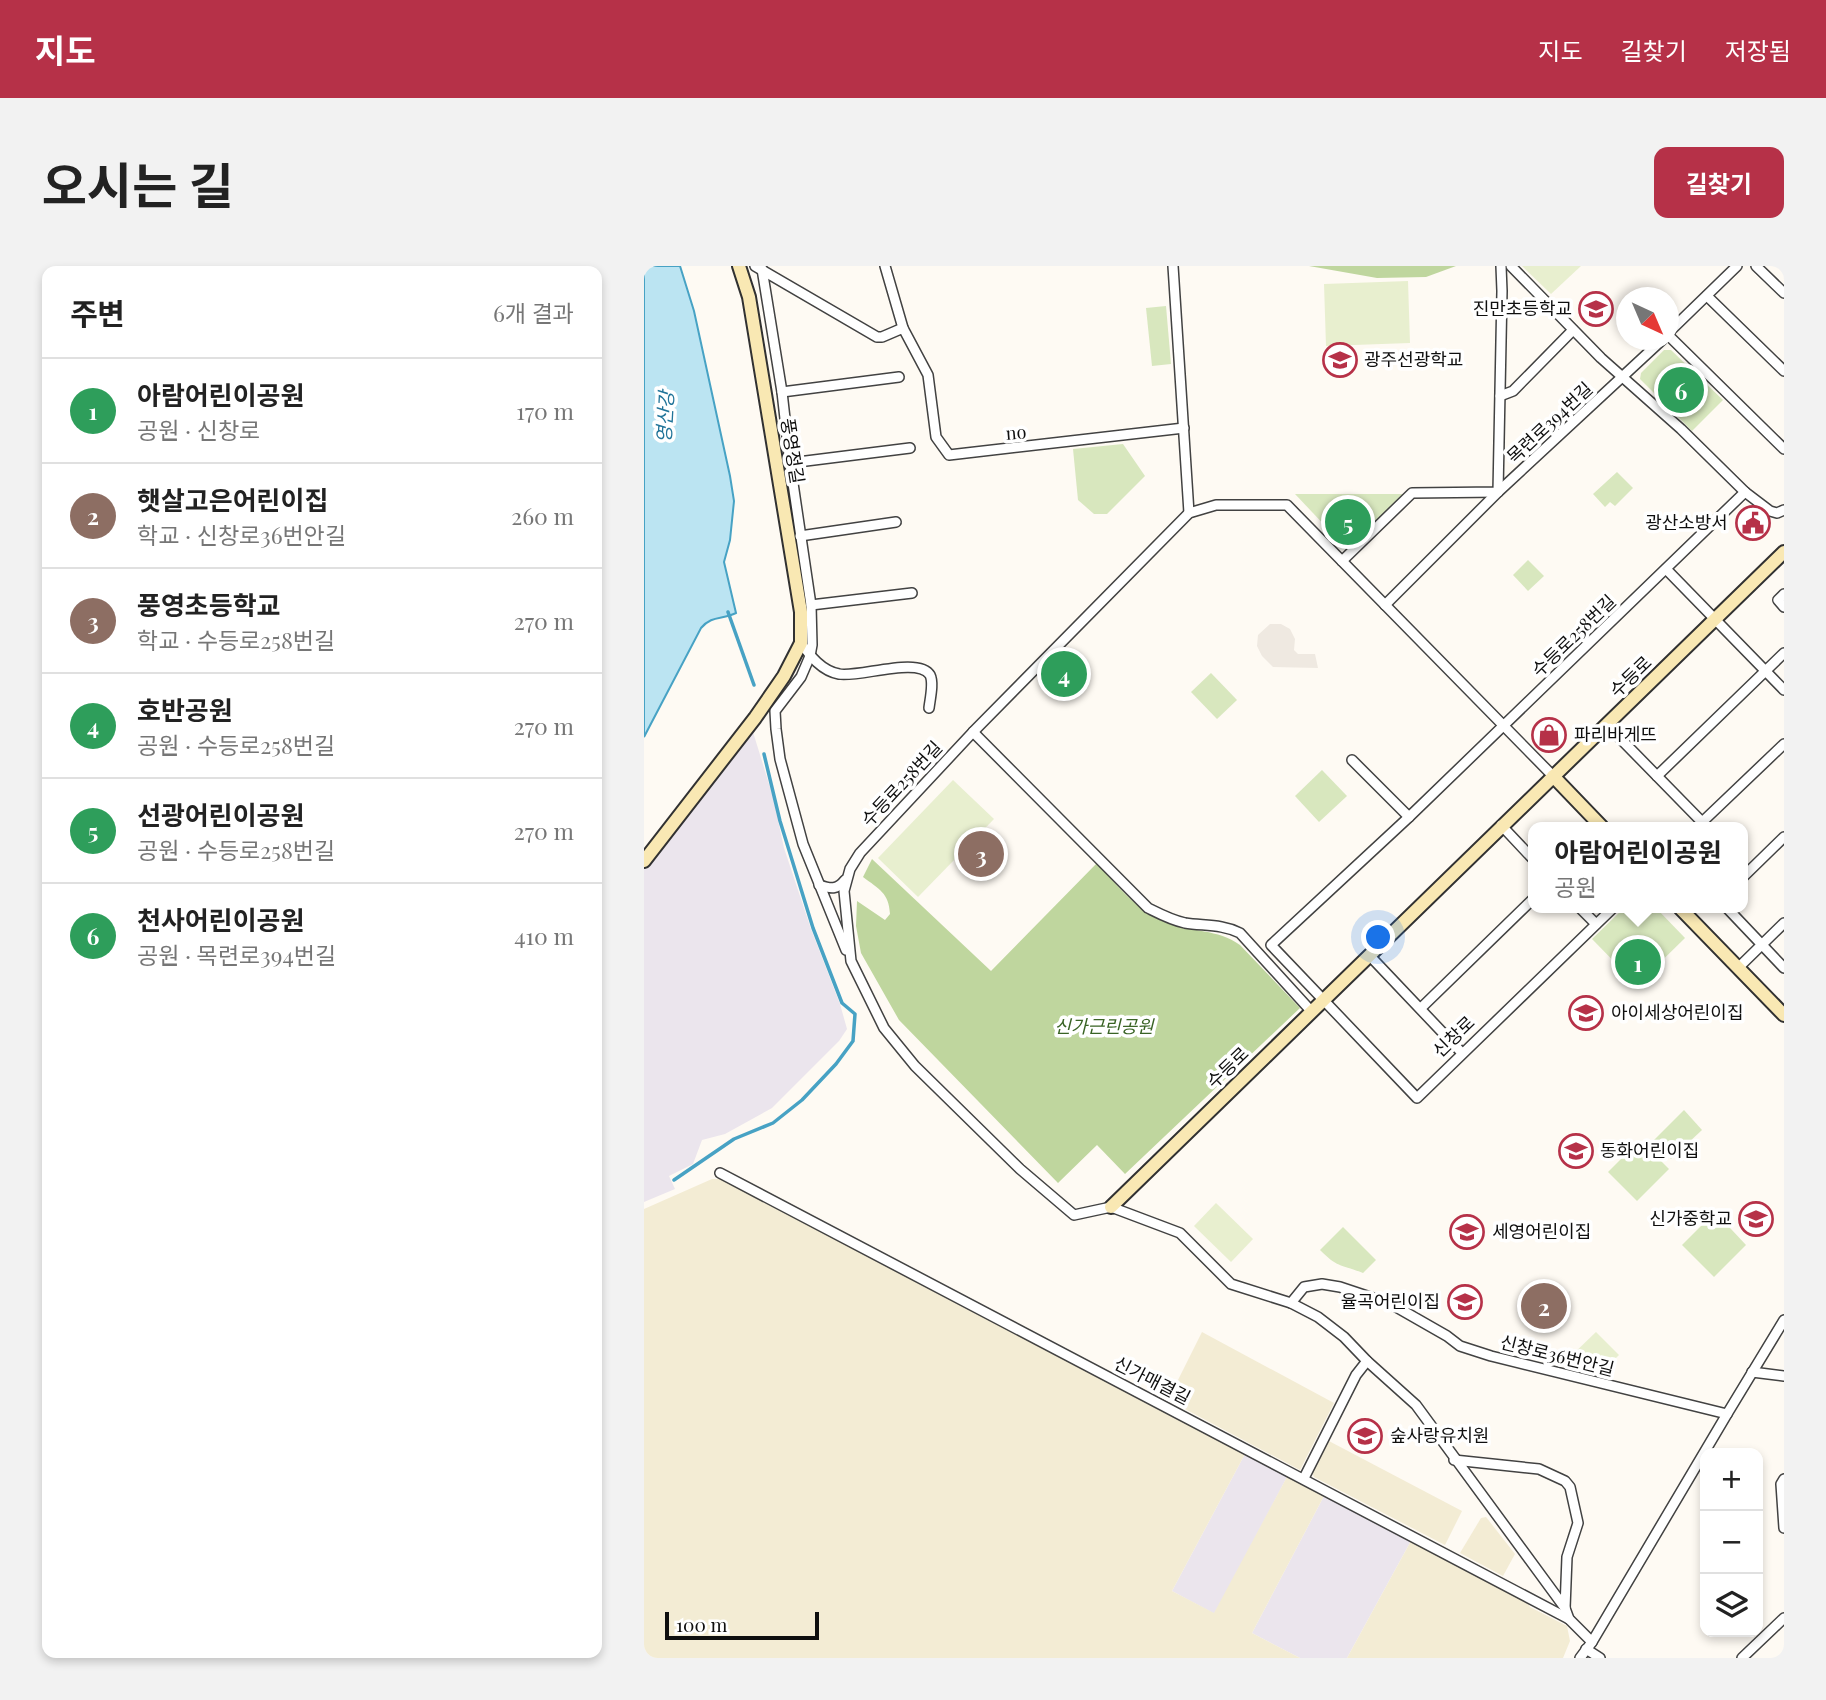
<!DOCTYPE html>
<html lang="ko">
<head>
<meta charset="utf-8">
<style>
  body { margin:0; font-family:"Playfair Display","Noto Sans KR",serif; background:#f2f2f2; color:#222 }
  .controls { position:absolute; right:21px; bottom:21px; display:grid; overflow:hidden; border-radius:14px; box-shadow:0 4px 10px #0003 }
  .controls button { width:63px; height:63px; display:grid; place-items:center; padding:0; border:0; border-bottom:2px solid #e0e0e0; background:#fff; color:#222; font:35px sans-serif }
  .compass { position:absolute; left:972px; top:21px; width:63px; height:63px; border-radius:50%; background:#fff; box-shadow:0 4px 10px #0003; rotate:136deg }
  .scale { position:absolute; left:21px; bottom:18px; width:154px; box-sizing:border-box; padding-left:7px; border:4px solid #0f0f0f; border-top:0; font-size:19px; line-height:24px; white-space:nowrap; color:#0f0f0f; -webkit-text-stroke:5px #fff; paint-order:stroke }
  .you { position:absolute; left:735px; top:672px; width:24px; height:24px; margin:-18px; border:5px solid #fff; border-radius:50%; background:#1a73e8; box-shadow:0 0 0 10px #1a73e833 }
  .badge { display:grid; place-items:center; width:46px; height:46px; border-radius:50%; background:#b63148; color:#fff; font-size:23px; font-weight:700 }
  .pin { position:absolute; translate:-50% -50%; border:4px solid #fff; box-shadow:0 2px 7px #0006 }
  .popup { position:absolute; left:884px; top:556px; width:220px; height:91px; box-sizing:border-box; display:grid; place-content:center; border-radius:14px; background:#fff; filter:drop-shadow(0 2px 5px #0005); font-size:23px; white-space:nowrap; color:#767676 }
  .popup b { font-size:26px; color:#222 }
  .popup::after { content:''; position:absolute; left:50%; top:100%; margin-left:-14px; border:14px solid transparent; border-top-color:#fff }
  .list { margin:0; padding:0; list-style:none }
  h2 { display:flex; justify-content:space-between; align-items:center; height:91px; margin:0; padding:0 28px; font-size:30px }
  h2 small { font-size:23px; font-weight:400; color:#767676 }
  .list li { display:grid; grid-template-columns:46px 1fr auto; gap:21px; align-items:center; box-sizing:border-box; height:105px; padding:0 28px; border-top:2px solid #e0e0e0 }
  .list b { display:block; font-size:26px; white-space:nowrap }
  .list p { margin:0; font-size:23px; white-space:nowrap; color:#767676 }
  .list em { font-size:23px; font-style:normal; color:#767676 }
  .icon { flex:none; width:38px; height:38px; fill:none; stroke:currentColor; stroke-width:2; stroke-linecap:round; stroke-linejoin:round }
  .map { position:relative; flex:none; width:1140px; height:1392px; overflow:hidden; border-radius:14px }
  header { display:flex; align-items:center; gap:42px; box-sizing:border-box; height:98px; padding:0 35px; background:#b63148; color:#fff }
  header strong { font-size:33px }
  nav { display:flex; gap:38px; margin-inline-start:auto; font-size:24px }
  .intro { display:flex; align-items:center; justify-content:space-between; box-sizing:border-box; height:168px; padding:0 42px }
  h1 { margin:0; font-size:49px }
  .button { padding:18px 32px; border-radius:14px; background:#b63148; color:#fff; font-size:24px; font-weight:700 }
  main { display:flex; gap:42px; padding:0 42px }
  aside { flex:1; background:#fff; border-radius:14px; box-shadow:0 4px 10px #0003 }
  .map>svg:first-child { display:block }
  .industrial { fill:#ebe5ed }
  .farmland { fill:#f3ecd4 }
  .green { fill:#d8e7be }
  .forest { fill:#bfd69e }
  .pitch { fill:#e8efcf }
  .plaza { fill:#efe9e1 }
  .water { fill:#bbe4f2; stroke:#47a2c4; stroke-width:2 }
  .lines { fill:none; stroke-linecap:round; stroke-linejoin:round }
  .stream { stroke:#47a2c4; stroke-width:3.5 }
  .street-casing { stroke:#424242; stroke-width:12 }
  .secondary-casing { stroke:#313131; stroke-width:16 }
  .street { stroke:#fff; stroke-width:9 }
  .secondary { stroke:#f9e8b3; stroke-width:12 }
  .labels { text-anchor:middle; stroke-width:7; stroke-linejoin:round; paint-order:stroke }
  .poi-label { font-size:18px; fill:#0f0f0f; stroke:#fff; text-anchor:start }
  .street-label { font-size:18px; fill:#0f0f0f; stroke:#fff }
  .park-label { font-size:18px; font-style:italic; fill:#396324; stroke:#fff }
  .water-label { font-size:19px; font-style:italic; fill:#217499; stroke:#fff }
</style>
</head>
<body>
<header>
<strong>지도</strong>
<nav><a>지도</a><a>길찾기</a><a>저장됨</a></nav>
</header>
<div class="intro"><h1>오시는 길</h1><a class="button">길찾기</a></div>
<main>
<aside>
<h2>주변<small>6개 결과</small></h2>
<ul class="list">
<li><span class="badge" style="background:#2e9e5b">1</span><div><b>아람어린이공원</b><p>공원 · 신창로</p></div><em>170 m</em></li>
<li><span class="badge" style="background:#8d6e63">2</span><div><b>햇살고은어린이집</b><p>학교 · 신창로36번안길</p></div><em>260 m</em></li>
<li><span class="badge" style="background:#8d6e63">3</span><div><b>풍영초등학교</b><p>학교 · 수등로258번길</p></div><em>270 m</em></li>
<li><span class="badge" style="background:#2e9e5b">4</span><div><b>호반공원</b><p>공원 · 수등로258번길</p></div><em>270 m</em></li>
<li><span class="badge" style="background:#2e9e5b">5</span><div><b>선광어린이공원</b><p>공원 · 수등로258번길</p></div><em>270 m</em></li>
<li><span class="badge" style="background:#2e9e5b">6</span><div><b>천사어린이공원</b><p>공원 · 목련로394번길</p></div><em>410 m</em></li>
</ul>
</aside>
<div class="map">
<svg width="1140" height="1392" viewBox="0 0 1140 1392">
  <rect width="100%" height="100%" fill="#fefaf3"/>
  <g class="industrial">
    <polygon points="109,466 129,531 140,582 167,663 196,738 203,763 195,775 128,842 81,868 58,874 49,898 25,910 31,923 0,936 0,603"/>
    <polygon points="602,1186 644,1209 571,1348 528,1325"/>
    <polygon points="681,1228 768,1273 703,1392 656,1392 608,1367"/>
  </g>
  <g class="farmland">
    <polygon points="68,913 80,913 602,1186 528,1325 570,1347 644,1209 681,1228 608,1367 656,1392 0,1392 0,943"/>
    <polygon points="558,1066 690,1137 656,1204 524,1134"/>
    <polygon points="683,1174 818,1245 801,1279 670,1211 667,1204"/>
    <polygon points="842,1251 871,1288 859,1310 816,1287 837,1252"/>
    <polygon points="768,1273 883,1335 886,1341 923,1360 926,1375 919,1392 703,1392"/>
  </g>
  <g class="green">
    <polygon points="522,40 527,98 508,100 502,42"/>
    <polygon points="1020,84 1027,84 1079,134 1048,165 996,113 997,107"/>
    <polygon points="479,178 501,210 463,248 450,248 434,234 429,183"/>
    <polygon points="973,206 989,222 971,240 966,236 961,241 949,228"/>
    <polygon points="651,228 759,228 703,283"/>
    <polygon points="884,294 900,310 884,325 869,309"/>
    <polygon points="431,390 438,397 408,426 402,418"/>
    <polygon points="567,407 593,434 573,453 547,426"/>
    <polygon points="678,504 703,530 675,556 651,530"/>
    <polygon points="980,642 1012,642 1041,672 993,719 948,673"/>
    <polygon points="1040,844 1058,864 1027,893 1010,874"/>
    <polygon points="996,874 1025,903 993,935 964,906"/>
    <polygon points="1071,946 1102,979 1070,1011 1038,979"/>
    <path d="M699,961l33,33 -13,13c-23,-9 -25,-5 -43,-23z"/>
  </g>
  <g class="forest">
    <polygon points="665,0 812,0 782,11 733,12"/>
    <path d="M228,593l119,112 106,-108c21,23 41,49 70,60 24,9 51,6 73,22l60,63 -175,166 -28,-29 -39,38 -159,-163 -38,-67 -5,-27 1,-25 28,19 5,-6c-1,-21 -11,-25 -27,-37z"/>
  </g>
  <g class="pitch">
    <polygon points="878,0 937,0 907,28"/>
    <polygon points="764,15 766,77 682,80 680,18"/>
    <polygon points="309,514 350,553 274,631 234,592"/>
    <polygon points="572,937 609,973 587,996 550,960"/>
    <polygon points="952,1066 975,1089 957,1107 931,1102 923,1094"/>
  </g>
  <polygon class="plaza" points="626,358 637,358 646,363 651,373 650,384 654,388 671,388 674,402 629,401 618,390 613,380 614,369"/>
  <path class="water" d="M0,0h36l14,45 36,165 4,25 -4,39 -6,22 12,51c-14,7 -24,2 -35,15l-57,109z"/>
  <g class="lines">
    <g class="stream">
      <polyline points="84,346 110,419"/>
      <polyline points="30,914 90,873 129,857 158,834 192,798 209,775 211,748 198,737 169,662 136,555 120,488"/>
    </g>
    <g class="street-casing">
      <g id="street">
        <polyline points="111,0 233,71 238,71 259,62"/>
        <polyline points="241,0 259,62 284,109 292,171 305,189 540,162"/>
        <polyline points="529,0 545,247"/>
        <polyline points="867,0 957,92 1037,163 1101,226 1126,245 1133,247 1140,244"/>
        <polyline points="1112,0 1140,27"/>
        <polyline points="118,3 138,126 146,197 167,339 168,379 166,390 157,411 131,445 132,463 136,493 159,578 202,684"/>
        <polyline points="1063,30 1140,105"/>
        <polyline points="1024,67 1093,0"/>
        <polyline points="1024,69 1140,183"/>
        <polyline points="138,126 255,111"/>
        <polyline points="856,130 869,125 929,64"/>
        <polyline points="146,197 266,182"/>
        <polyline points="156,270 252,256"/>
        <polyline points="698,295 768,227 854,226 858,25 857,0"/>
        <polyline points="1022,303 1140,424"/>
        <polyline points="1140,328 1134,334 1140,341"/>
        <polyline points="167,339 268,327"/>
        <polyline points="741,339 854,226 1018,74"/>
        <path d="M157,377c9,13 21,28 38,31 19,4 80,-18 91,1 4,8 0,24 -1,33"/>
        <polyline points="963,459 1058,556"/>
        <path d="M329,466l175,176c12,6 23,12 37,15 19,3 37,1 55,10l72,79"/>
        <polyline points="708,494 765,551"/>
        <polyline points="909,510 643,239 572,239 545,247 329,466 216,587 206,603 200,625 207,695 240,762 271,800 376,903 430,949 467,941 536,967 587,1018 647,1037 674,1051 700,1071 723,1095 772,1139 921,1342 925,1353 948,1376"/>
        <polyline points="1013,510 1140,387"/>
        <polyline points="857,559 889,593"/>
        <polyline points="1053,561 1140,478"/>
        <polyline points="1099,611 1140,571"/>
        <path d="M175,619c12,4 18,5 26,-5"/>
        <polyline points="936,642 952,658"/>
        <polyline points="969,642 773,832 627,679 765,551 1101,226"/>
        <polyline points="1083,642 1140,702"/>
        <polyline points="725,689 818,787"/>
        <polyline points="1095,701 1140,657"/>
        <polyline points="777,742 889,633"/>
        <polyline points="76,907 925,1353"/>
        <polyline points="647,1037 660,1021 678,1018 696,1021 747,1038 803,1070 816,1080 847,1090 1083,1148 1140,1054"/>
        <polyline points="1108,1106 1140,1110"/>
        <polyline points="810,1194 895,1203 921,1215 926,1221 934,1257 923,1291 921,1342"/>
        <polyline points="660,1212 712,1109 723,1095"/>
        <polyline points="1140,1213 1137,1218 1140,1262"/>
        <polyline points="942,1383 956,1392"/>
        <polyline points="936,1392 948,1376 1083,1148"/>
        <polyline points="1098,1392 1140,1352"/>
      </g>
    </g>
    <g class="secondary-casing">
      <g id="secondary">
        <polyline points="909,510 958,561"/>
        <polyline points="0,595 111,452 140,410 157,377 157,346 105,31 95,0"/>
        <polyline points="1036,642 1140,749"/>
        <polyline points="467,941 1140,286"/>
      </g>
    </g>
    <use href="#street" class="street"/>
    <use href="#secondary" class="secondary"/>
  </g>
  <defs>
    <g id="school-ring" transform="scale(1.75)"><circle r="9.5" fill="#fff" stroke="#b63148" stroke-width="1.5"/><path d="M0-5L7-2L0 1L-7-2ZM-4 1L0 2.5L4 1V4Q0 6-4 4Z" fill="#b63148"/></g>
    <g id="civic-ring" transform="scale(1.75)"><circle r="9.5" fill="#fff" stroke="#b63148" stroke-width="1.5"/><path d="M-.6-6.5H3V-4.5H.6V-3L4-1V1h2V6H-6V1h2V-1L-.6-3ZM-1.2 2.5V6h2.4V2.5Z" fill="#b63148"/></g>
    <g id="shop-ring" transform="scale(1.75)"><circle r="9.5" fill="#fff" stroke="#b63148" stroke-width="1.5"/><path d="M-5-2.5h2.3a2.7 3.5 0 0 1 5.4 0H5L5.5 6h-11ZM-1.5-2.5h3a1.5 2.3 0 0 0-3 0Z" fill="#b63148"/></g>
  </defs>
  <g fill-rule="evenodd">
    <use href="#school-ring" x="952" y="43"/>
    <use href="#school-ring" x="696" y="94"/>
    <use href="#civic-ring" x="1109" y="257"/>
    <use href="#shop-ring" x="905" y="469"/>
    <use href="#school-ring" x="942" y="747"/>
    <use href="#school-ring" x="932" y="885"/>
    <use href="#school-ring" x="1112" y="953"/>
    <use href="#school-ring" x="823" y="966"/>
    <use href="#school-ring" x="821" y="1036"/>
    <use href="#school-ring" x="721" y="1170"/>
  </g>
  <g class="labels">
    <g class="poi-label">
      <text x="928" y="49" text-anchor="end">진만초등학교</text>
      <text x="720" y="100">광주선광학교</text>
      <text x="1084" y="263" text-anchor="end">광산소방서</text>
      <text x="930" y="475">파리바게뜨</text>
      <text x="967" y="753">아이세상어린이집</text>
      <text x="956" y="891">동화어린이집</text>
      <text x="1088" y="959" text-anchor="end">신가중학교</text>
      <text x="848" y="972">세영어린이집</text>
      <text x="796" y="1042" text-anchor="end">율곡어린이집</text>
      <text x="746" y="1176">숲사랑유치원</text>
    </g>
    <g class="street-label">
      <text transform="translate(906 157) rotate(-43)" y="6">목련로394번길</text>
      <text transform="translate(372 167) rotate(-5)" y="6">no</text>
      <text transform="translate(148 185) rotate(81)" y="6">풍영정길</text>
      <text transform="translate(930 370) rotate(-44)" y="6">수등로258번길</text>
      <text transform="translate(987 411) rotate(-44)" y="6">수등로</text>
      <text transform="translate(258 518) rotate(-47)" y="6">수등로258번길</text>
      <text transform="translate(810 771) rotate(-44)" y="6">신창로</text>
      <text transform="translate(584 802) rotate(-44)" y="6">수등로</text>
      <text transform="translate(913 1090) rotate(14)" y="6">신창로36번안길</text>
      <text transform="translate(508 1115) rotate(27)" y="6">신가매결길</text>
    </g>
    <g class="park-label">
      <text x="460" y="767">신가근린공원</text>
    </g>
    <g class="water-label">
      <text transform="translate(21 151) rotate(-87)" y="7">영산강</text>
    </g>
  </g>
</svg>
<div class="controls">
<button>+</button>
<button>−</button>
<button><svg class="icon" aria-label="layers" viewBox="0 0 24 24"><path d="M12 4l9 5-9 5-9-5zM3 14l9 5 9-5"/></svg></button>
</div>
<svg class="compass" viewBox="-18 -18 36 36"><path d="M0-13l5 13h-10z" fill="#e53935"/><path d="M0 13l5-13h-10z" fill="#767676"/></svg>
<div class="scale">100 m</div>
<div class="you"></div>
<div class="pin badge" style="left:994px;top:696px;background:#2e9e5b">1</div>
<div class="popup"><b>아람어린이공원</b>공원</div>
<div class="pin badge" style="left:900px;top:1040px;background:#8d6e63">2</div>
<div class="pin badge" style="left:337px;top:588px;background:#8d6e63">3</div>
<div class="pin badge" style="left:420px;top:408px;background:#2e9e5b">4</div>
<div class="pin badge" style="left:704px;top:256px;background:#2e9e5b">5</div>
<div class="pin badge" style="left:1037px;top:124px;background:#2e9e5b">6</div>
</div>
</main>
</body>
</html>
